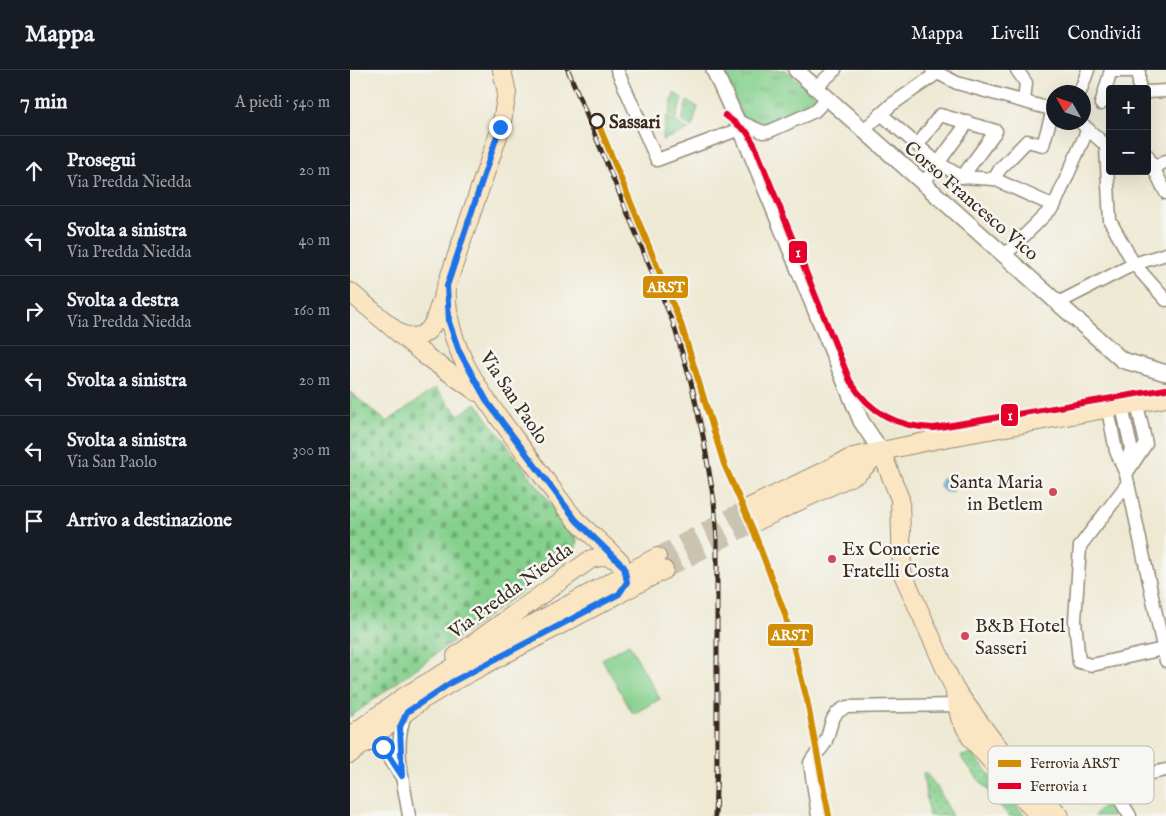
<!DOCTYPE html>
<html lang="it">
<head>
<meta charset="utf-8">
<style>
  body { margin:0; font-family:"IM FELL English",serif; background:#242831; color:#f1f3f6 }
  .controls { position:absolute; right:15px; top:15px; display:grid; overflow:hidden; border-radius:5px; box-shadow:0 5px 20px #0002 }
  .controls button { width:45px; height:45px; display:grid; place-items:center; padding:0; border:0; border-bottom:1px solid #363941; background:#171b24; color:#f1f3f6; font:25px sans-serif }
  .compass { position:absolute; left:696px; top:15px; width:45px; height:45px; border-radius:50%; background:#171b24; box-shadow:0 5px 20px #0002; rotate:309deg }
  .stop { position:absolute; width:15px; height:15px; margin:-11px; border:4px solid #1a73e8; border-radius:50%; background:#fff }
  .stop.end { background:#1a73e8; border-color:#fff; box-shadow:0 1px 5px #0008 }
  .list { margin:0; padding:0; list-style:none }
  h2 { display:flex; justify-content:space-between; align-items:center; height:65px; margin:0; padding:0 20px; font-size:21px }
  h2 small { font-size:16px; font-weight:400; color:#9ea1a6 }
  .list li { display:grid; grid-template-columns:32px 1fr auto; gap:15px; align-items:center; box-sizing:border-box; height:70px; padding:0 20px; border-top:1px solid #363941 }
  .list b { display:block; font-size:19px; white-space:nowrap }
  .list p { margin:0; font-size:16px; white-space:nowrap; color:#9ea1a6 }
  .list em { font-size:16px; font-style:normal; color:#9ea1a6 }
  .icon { flex:none; width:28px; height:28px; fill:none; stroke:currentColor; stroke-width:2; stroke-linecap:round; stroke-linejoin:round }
  .map { position:relative; flex:none; width:816px; height:746px; overflow:hidden }
  header { display:flex; align-items:center; gap:30px; box-sizing:border-box; height:70px; padding:0 25px; background:#171b24; border-bottom:1px solid #363941 }
  header strong { font-size:24px }
  nav { display:flex; gap:28px; margin-inline-start:auto; font-size:18px }
  main { display:flex }
  aside { flex:1; background:#171b24 }
  .map>svg:first-child { display:block }
  .grass { fill:url(#grass-dots); stroke:#607d56 }
  .cemetery { fill:url(#cemetery-stones); stroke:#607d56 }
  .park { fill:url(#park-tufts); stroke:#607d56 }
  .pitch { fill:#85d08d; stroke:#607d56 }
  .water { fill:#59b4d7; stroke:#4a6f7a }
  .lines { fill:none; stroke-linecap:round; stroke-linejoin:round }
  .secondary-tunnel { stroke:#cac3af; stroke-width:18; stroke-dasharray:18 9; stroke-linecap:butt }
  .minor-casing { stroke:#948a78; stroke-width:15 }
  .tertiary-casing { stroke:#948a78; stroke-width:18 }
  .secondary-casing { stroke:#948a78; stroke-width:20 }
  .minor { stroke:#fff; stroke-width:12 }
  .tertiary { stroke:#fff; stroke-width:15 }
  .secondary { stroke:#fbe6c4; stroke-width:18 }
  .rail-casing { stroke:#3b2a1e; stroke-width:5 }
  .rail { stroke:#f6f6f2; stroke-width:3; stroke-dasharray:9; stroke-linecap:butt }
  .rail-1-casing { stroke:#f6f6f2; stroke-width:10 }
  .rail-2-casing { stroke:#f6f6f2; stroke-width:10 }
  .rail-1 { stroke:#d18d06; stroke-width:6 }
  .rail-2 { stroke:#e4002b; stroke-width:6 }
  .route { stroke:#1a73e8; stroke-width:6 }
  .stop-dot { fill:#f6f6f2; stroke:#3b2a1e; stroke-width:2.5 }
  .poi-dot { fill:#d1495b; stroke:#f6f6f2; stroke-width:2 }
  .labels { text-anchor:middle; stroke-width:5; stroke-linejoin:round; paint-order:stroke }
  .stop-label { font-size:19px; font-weight:bold; fill:#3b2a1e; stroke:#f6f6f2; text-anchor:start }
  .street-label { font-size:19px; fill:#3b2a1e; stroke:#f6f6f2 }
  .poi-label { font-size:19px; fill:#3b2a1e; stroke:#f6f6f2; text-anchor:start }
  .key { fill:#f6f6f2; stroke:#beb9b2; stroke-width:1 }
  .key-label { font-size:14px; fill:#3b2a1e }
  .line-badge { stroke:#f6f6f2; stroke-width:2 }
  .badge-label { font-size:14px; text-anchor:middle; font-weight:bold; fill:#fff }
</style>
</head>
<body>
<header>
<strong>Mappa</strong>
<nav><a>Mappa</a><a>Livelli</a><a>Condividi</a></nav>
</header>
<main>
<aside>
<h2>7 min<small>A piedi · 540 m</small></h2>
<ul class="list">
<li><svg class="icon" aria-label="ahead" viewBox="0 0 24 24"><path d="M12 20V5M6 11l6-6 6 6"/></svg><div><b>Prosegui</b><p>Via Predda Niedda</p></div><em>20 m</em></li>
<li><svg class="icon" aria-label="left" viewBox="0 0 24 24"><path d="M17 20v-9H6M10 6l-5 5 5 5"/></svg><div><b>Svolta a sinistra</b><p>Via Predda Niedda</p></div><em>40 m</em></li>
<li><svg class="icon" aria-label="right" viewBox="0 0 24 24"><path d="M7 20v-9h11M14 6l5 5-5 5"/></svg><div><b>Svolta a destra</b><p>Via Predda Niedda</p></div><em>160 m</em></li>
<li><svg class="icon" aria-label="left" viewBox="0 0 24 24"><path d="M17 20v-9H6M10 6l-5 5 5 5"/></svg><div><b>Svolta a sinistra</b></div><em>20 m</em></li>
<li><svg class="icon" aria-label="left" viewBox="0 0 24 24"><path d="M17 20v-9H6M10 6l-5 5 5 5"/></svg><div><b>Svolta a sinistra</b><p>Via San Paolo</p></div><em>300 m</em></li>
<li><svg class="icon" aria-label="arrive" viewBox="0 0 24 24"><path d="M6 21V4h12l-3 4 3 4H6"/></svg><div><b>Arrivo a destinazione</b></div></li>
</ul>
</aside>
<div class="map">
<svg width="816" height="746" viewBox="0 0 816 746">
  <defs>
    <pattern id="grass-dots" width="8" height="8" patternUnits="userSpaceOnUse" patternTransform="scale(1.25)"><rect width="8" height="8" fill="#85d08d"/><path d="M2 2h.1M6 6h.1" fill="none" stroke="#6ea973" stroke-width="1.8" stroke-linecap="round"/></pattern>
    <pattern id="cemetery-stones" width="16" height="16" patternUnits="userSpaceOnUse" patternTransform="scale(1.25)"><rect width="16" height="16" fill="#85d08d"/><path d="M2 7V4a2 2 0 0 1 4 0v3zM10 15v-3a2 2 0 0 1 4 0v3z" fill="#6ea973"/></pattern>
    <pattern id="park-tufts" width="24" height="20" patternUnits="userSpaceOnUse" patternTransform="scale(1.25)"><rect width="24" height="20" fill="#85d08d"/><path d="M3 7l-1-3M5 7V3M7 7l1-3M15 17l-1-3M17 17v-4M19 17l1-3" fill="none" stroke="#6ea973"/></pattern>
  </defs>
  <rect width="100%" height="100%" fill="#f6f6f2"/>
  <filter id="ink" filterUnits="userSpaceOnUse"><feTurbulence type="fractalNoise" baseFrequency=".02" numOctaves="2"/><feDisplacementMap in="SourceGraphic" scale="10" xChannelSelector="R" yChannelSelector="G"/><feConvolveMatrix kernelMatrix="1 2 1 2 8 2 1 2 1" color-interpolation-filters="sRGB"/></filter>
  <filter id="wash" filterUnits="userSpaceOnUse"><feTurbulence type="fractalNoise" baseFrequency=".0096" numOctaves="4" result="noise"/><feDisplacementMap in="SourceGraphic" scale="20" xChannelSelector="R" yChannelSelector="G"/><feGaussianBlur stdDeviation="1.12" result="paint"/><feColorMatrix in="noise" values="0 0 0 0 0 0 0 0 0 0 0 0 0 0 0 0 0 1.4 0 .05"/><feComposite in="paint" operator="in"/></filter>
  <g filter="url(#wash)">
    <rect width="100%" height="100%" fill="#eee9d3"/>
    <g class="grass">
      <polygon points="324,23 332,28 326,49 319,44"/>
      <polygon points="337,31 348,37 342,57 332,51"/>
      <polygon points="317,46 339,60 312,70"/>
      <polygon points="622,684 675,746 659,746 614,692 611,686"/>
      <polygon points="575,702 588,718 602,746 579,746 573,705"/>
    </g>
    <polygon class="cemetery" points="85,318 109,345 126,333 227,469 225,482 0,647 0,322 37,352"/>
    <g class="park">
      <polygon points="374,0 436,0 470,30 457,43 423,56 392,47"/>
      <polygon points="761,727 772,746 744,746"/>
    </g>
    <polygon class="pitch" points="279,574 310,629 283,644 252,589"/>
    <circle class="water" cx="598" cy="414" r="8"/>
  </g>
  <g filter="url(#ink)">
    <g class="lines">
      <g class="secondary-tunnel">
        <polyline points="307,487 400,437"/>
        <polyline points="314,500 407,451"/>
      </g>
      <g class="minor-casing">
        <g id="minor">
          <polyline points="267,0 307,90 390,59"/>
          <polyline points="582,0 607,13 704,40"/>
          <polyline points="667,0 676,13 674,31"/>
          <polyline points="761,1 789,1 789,19"/>
          <polyline points="465,18 485,0"/>
          <polyline points="730,22 738,0"/>
          <polyline points="797,22 816,21"/>
          <polyline points="751,34 761,0"/>
          <polyline points="531,44 588,93 612,107"/>
          <polyline points="386,50 413,62 420,61 465,41 477,28"/>
          <polyline points="730,52 760,79"/>
          <polyline points="513,61 541,35 586,4"/>
          <polyline points="568,75 590,45 646,61 612,107 644,109 704,136"/>
          <polyline points="756,77 760,151 784,194 816,230"/>
          <polyline points="797,85 816,123"/>
          <polyline points="804,98 816,91"/>
          <polyline points="644,109 650,99 677,71 693,75 703,40"/>
          <polyline points="573,114 618,52"/>
          <polyline points="655,185 704,136 737,61"/>
          <polyline points="708,233 784,194 816,184"/>
          <polyline points="772,337 781,377 777,397"/>
          <polyline points="758,340 766,381 776,404 816,591"/>
          <polyline points="776,404 796,374 787,334"/>
          <polyline points="778,413 730,476 725,550 729,592 742,595 813,579"/>
          <path d="M56,643c-14,31 -2,70 3,103"/>
          <polyline points="12,676 30,673 51,706"/>
          <path d="M468,746l-8,-53c3,-8 11,-12 15,-20 7,-15 4,-30 22,-36l110,-2"/>
          <polyline points="780,746 764,720 764,715 768,710 816,700"/>
        </g>
      </g>
      <g class="tertiary-casing">
        <g id="tertiary">
          <polyline points="364,0 396,71 511,351 531,381"/>
          <polyline points="446,0 772,290 816,303"/>
        </g>
      </g>
      <g class="secondary-casing">
        <g id="secondary">
          <path d="M97,216c-4,65 43,119 80,169 16,21 31,44 48,64 14,16 54,42 52,63l-8,12"/>
          <polyline points="0,222 77,287 127,322"/>
          <path d="M54,265c13,5 24,-1 30,-13l67,-195 6,-34 -5,-23"/>
          <polyline points="531,381 550,429 552,502 604,618 643,671 710,746"/>
          <polyline points="400,437 503,387 589,369 816,328"/>
          <polyline points="407,451 508,403 531,381"/>
          <polyline points="106,586 241,489 256,486 270,491"/>
          <polyline points="605,624 610,648 621,668 689,746"/>
          <polyline points="0,666 55,626 104,597 307,487"/>
          <polyline points="0,684 72,630 102,612 314,500"/>
        </g>
      </g>
      <use href="#minor" class="minor"/>
      <use href="#tertiary" class="tertiary"/>
      <use href="#secondary" class="secondary"/>
      <g class="rail-casing">
        <polyline id="rail" points="218,0 323,252 341,312 353,366 364,431 367,470 367,693 365,746"/>
      </g>
      <use href="#rail" class="rail"/>
      <g class="rail-1-casing">
        <polyline id="rail-1" points="245,46 331,254 374,394 404,462 435,544 457,630 479,746"/>
      </g>
      <g class="rail-2-casing">
        <path id="rail-2" d="M375,45l22,17 8,14 95,235c20,32 47,46 84,47l232,-39"/>
      </g>
      <use href="#rail-1" class="rail-1"/>
      <use href="#rail-2" class="rail-2"/>
    </g>
  </g>
  <g class="lines" filter="url(#ink)">
    <polyline class="route" points="33,677 52,706 50,657 57,642 102,612 269,524 277,512 274,497 226,450 138,333 109,281 99,252 97,216 150,57"/>
  </g>
  <circle class="stop-dot" cx="247" cy="51" r="7"/>
  <g class="poi-dot">
    <circle cx="703" cy="422" r="5"/>
    <circle cx="482" cy="489" r="5"/>
    <circle cx="615" cy="566" r="5"/>
  </g>
  <g class="labels">
    <g class="stop-label">
      <text x="259" y="58">Sassari</text>
    </g>
    <g class="street-label">
      <text transform="translate(622 130) rotate(41)" y="7">Corso Francesco Vico</text>
      <text transform="translate(165 327) rotate(56)" y="7">Via San Paolo</text>
      <text transform="translate(160 520) rotate(-36)" y="7">Via Predda Niedda</text>
    </g>
    <g class="poi-label">
      <text x="693" y="418" text-anchor="end">Santa Maria<tspan x="693" dy="22">in Betlem</tspan></text>
      <text x="492" y="485">Ex Concerie<tspan x="492" dy="22">Fratelli Costa</tspan></text>
      <text x="625" y="562">B&amp;B Hotel<tspan x="625" dy="22">Sasseri</tspan></text>
    </g>
  </g>
  <rect x="638" y="676" width="166" height="58" rx="8" class="key"/>
  <rect x="648" y="690" width="23" height="7" fill="#d18d06"/>
  <rect x="648" y="713" width="23" height="6" fill="#e4002b"/>
  <g class="key-label">
    <text x="680" y="698">Ferrovia ARST</text>
    <text x="680" y="721">Ferrovia 1</text>
  </g>
  <g class="line-badge">
    <rect x="438" y="170" width="20" height="24" rx="5" fill="#e4002b"/>
    <rect x="292" y="205" width="47" height="24" rx="5" fill="#d18d06"/>
    <rect x="650" y="333" width="19" height="24" rx="5" fill="#e4002b"/>
    <rect x="417" y="553" width="47" height="24" rx="5" fill="#d18d06"/>
  </g>
  <g class="badge-label">
    <text x="448" y="187">1</text>
    <text x="316" y="222">ARST</text>
    <text x="660" y="350">1</text>
    <text x="440" y="570">ARST</text>
  </g>
</svg>
<div class="controls">
<button>+</button>
<button>−</button>
</div>
<svg class="compass" viewBox="-18 -18 36 36"><path d="M0-13l5 13h-10z" fill="#e53935"/><path d="M0 13l5-13h-10z" fill="#9ea1a6"/></svg>
<div class="stop" style="left:33px;top:677px"></div>
<div class="stop end" style="left:150px;top:57px"></div>
</div>
</main>
</body>
</html>
